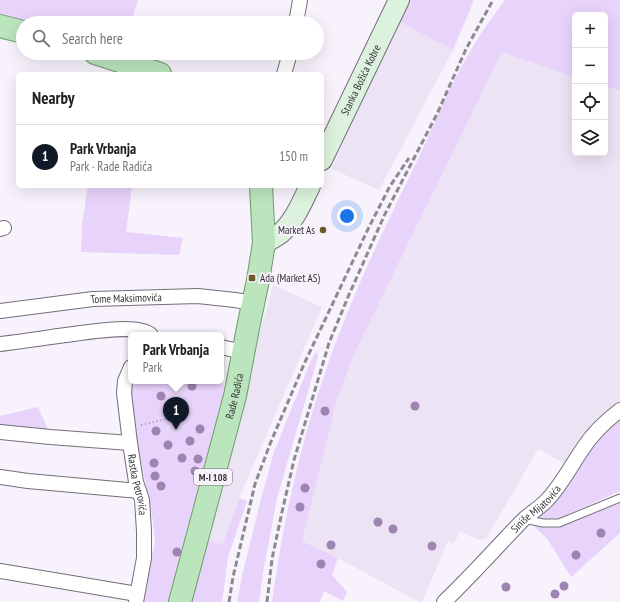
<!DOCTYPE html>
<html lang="en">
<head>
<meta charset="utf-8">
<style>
  body { margin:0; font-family:"PT Sans Narrow",sans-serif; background:#f2f2f2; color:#202124 }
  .controls { position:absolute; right:12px; top:12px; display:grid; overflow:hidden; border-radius:6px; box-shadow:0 4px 16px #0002 }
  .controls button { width:36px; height:36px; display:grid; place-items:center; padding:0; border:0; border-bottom:1px solid #e0e0e0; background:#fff; color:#202124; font:20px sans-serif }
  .you { position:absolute; left:347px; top:216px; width:14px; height:14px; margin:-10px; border:3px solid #fff; border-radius:50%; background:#1a73e8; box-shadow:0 0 0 6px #1a73e833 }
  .badge { display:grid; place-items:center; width:26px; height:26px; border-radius:50%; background:#111827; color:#fff; font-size:13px; font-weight:700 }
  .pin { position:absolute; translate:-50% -33px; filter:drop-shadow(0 1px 2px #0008) }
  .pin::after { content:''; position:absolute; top:21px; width:14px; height:12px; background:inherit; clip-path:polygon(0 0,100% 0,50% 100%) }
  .popup { position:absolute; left:128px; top:332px; width:96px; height:52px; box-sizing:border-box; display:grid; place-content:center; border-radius:6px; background:#fff; filter:drop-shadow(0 1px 3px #0005); font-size:13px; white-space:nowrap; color:#757577 }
  .popup b { font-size:15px; color:#202124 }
  .popup::after { content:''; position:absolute; left:50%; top:100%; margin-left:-8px; border:8px solid transparent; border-top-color:#fff }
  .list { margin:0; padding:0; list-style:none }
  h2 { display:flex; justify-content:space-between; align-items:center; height:52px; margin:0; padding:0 16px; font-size:17px }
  h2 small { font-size:13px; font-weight:400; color:#757577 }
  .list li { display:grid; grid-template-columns:26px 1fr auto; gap:12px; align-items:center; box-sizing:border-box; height:64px; padding:0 16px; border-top:1px solid #e0e0e0 }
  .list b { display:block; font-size:15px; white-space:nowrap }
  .list p { margin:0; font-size:13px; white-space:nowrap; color:#757577 }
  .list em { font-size:13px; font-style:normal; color:#757577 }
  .icon { flex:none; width:22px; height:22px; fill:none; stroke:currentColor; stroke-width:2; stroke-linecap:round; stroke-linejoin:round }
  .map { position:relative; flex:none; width:620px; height:602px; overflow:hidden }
  .search { position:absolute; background:#fff; box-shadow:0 4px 16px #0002; left:16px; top:16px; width:308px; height:44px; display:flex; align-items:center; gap:10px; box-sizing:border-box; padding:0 14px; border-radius:22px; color:#757577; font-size:15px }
  .panel { position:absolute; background:#fff; box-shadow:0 4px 16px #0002; left:16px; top:72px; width:308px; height:116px; border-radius:6px }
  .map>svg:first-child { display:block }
  .built { fill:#ece3f4 }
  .green { fill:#e8d3fa }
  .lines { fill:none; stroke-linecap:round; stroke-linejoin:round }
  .lane-casing { stroke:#736f77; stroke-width:9 }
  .street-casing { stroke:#736f77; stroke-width:16 }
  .secondary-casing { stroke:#736f77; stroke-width:22 }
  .primary-casing { stroke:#6e9b70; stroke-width:24 }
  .path { stroke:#98959b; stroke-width:2; stroke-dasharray:1 3; stroke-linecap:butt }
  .lane { stroke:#fff; stroke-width:7 }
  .street { stroke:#fff; stroke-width:14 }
  .secondary { stroke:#ddf2de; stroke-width:20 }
  .primary { stroke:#bbe5bc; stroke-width:22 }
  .rail { stroke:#8c898f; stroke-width:3; stroke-dasharray:6 3; stroke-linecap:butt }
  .tree { fill:#9e84b0 }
  .poi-dot { fill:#6e5a29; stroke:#f7f2fc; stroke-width:1.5 }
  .labels { text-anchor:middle; stroke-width:4; stroke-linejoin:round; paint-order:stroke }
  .shield { fill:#f7f2fc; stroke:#6e6c71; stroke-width:1 }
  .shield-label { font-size:10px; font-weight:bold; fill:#343235 }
  .street-label { font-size:11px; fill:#343235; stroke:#f7f2fc }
  .poi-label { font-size:11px; fill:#343235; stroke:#f7f2fc; text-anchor:end }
</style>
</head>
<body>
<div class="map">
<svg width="620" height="602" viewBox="0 0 620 602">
  <rect width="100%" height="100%" fill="#f7f2fc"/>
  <g class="built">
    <polygon points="398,21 453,50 379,190 332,169"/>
    <polygon points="502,51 575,77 575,153 605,153 605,86 620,91 620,403 583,434 564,463 538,449 486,539 479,540 460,531 454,544 448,541 422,602 419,602 338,558 302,541 337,399 356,350"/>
    <polygon points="273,285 322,307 239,498 223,544 209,541 253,356"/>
  </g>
  <g class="green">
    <polygon points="0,0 138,0 131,23 23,23 0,20"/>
    <polygon points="409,0 474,0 453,50 398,21"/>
    <path d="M505,0h115v91l-15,-5v-71h-30v62l-73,-25 -146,298 -19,49 -35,142 36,17 -6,17 15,17 -4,9 -19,-10 -4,11h-48c11,-81 29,-161 56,-238 24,-69 56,-135 88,-201 16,-32 28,-66 46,-97 12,-23 27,-45 43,-66z"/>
    <polygon points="88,186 132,186 126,232 183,238 179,255 81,252 82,224"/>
    <polygon points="317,351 318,357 277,498 263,573 259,602 237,602 242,576 261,499 274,452 312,358"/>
    <polygon points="221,377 224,385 223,395 182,548 169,602 142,602 155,542 153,521 134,426 131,386 132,381 221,381"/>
    <polygon points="38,407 49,432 0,428 0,416"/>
    <path d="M620,417v74l-58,26c-11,3 -15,3 -26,0l56,-73z"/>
    <polygon points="239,498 247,501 228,557 222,602 186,602 202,540 223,544"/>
    <polygon points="620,502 620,533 571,577 548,540 534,526 554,528 564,526"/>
  </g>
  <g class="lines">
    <g class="lane-casing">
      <polyline id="lane" points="524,519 543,523 559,523 620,498"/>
    </g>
    <g class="street-casing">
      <g id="street">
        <polyline points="296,23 300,0"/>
        <polyline points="284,74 290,53"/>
        <polyline points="0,229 4,228"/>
        <path id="s1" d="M0,311l93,-12 105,-3 37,4 18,3"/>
        <path d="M0,344c19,-2 38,-5 58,-8 20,-2 78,-14 93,-1"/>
        <polyline points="221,347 243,352"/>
        <path id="s2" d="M131,367l-6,14 -1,12 6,50 6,39 6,18 2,31v27l-8,44"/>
        <polyline points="0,432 50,437 130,443"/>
        <polyline points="0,477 28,481 139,491"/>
        <polyline points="0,571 137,594"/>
        <path id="s3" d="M444,602c27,-26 52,-54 78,-81 8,-8 18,-13 26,-22 14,-15 24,-35 36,-52 9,-14 23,-27 36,-37"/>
      </g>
    </g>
    <g class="secondary-casing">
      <g id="secondary">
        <path id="s4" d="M322,160l77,-160"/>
        <path d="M264,243c6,-3 12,-6 17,-10 14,-13 21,-31 29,-47"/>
      </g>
    </g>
    <g class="primary-casing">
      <g id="primary">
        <polyline points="0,26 23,32"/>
        <polyline points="95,53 160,74"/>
        <path id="s5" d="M180,602l55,-206 13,-68 10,-48 6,-37 -3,-57"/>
      </g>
    </g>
    <polyline class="path" points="141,425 171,418"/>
    <use href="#lane" class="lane"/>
    <use href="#street" class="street"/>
    <use href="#secondary" class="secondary"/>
    <use href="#primary" class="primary"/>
    <g class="rail">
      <polyline points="229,602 233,577 255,484 270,444 305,362 369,227 390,186 409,158"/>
      <polyline points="267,602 272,559 282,512 294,460 329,343 348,297 385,214 437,114 466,49 493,0"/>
    </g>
  </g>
  <g class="tree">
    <circle cx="192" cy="386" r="4.5"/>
    <circle cx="161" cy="396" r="4.5"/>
    <circle cx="415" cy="406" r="4.5"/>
    <circle cx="325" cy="411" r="4.5"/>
    <circle cx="200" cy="429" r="4.5"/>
    <circle cx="156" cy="431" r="4.5"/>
    <circle cx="190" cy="441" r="4.5"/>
    <circle cx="168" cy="445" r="4.5"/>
    <circle cx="182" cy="458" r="4.5"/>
    <circle cx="198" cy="459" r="4.5"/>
    <circle cx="154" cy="463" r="4.5"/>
    <circle cx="195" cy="471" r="4.5"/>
    <circle cx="155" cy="476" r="4.5"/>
    <circle cx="161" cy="486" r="4.5"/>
    <circle cx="305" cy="488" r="4.5"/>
    <circle cx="300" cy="507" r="4.5"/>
    <circle cx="378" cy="522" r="4.5"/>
    <circle cx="393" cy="529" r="4.5"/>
    <circle cx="601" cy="533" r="4.5"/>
    <circle cx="331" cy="545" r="4.5"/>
    <circle cx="432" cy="546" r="4.5"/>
    <circle cx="177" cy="552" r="4.5"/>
    <circle cx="576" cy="555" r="4.5"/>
    <circle cx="321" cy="564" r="4.5"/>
    <circle cx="564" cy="586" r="4.5"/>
    <circle cx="506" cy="587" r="4.5"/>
    <circle cx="555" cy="594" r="4.5"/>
  </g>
  <g class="poi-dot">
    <circle cx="323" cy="230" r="4"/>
    <rect x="248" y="274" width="8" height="8" rx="2"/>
  </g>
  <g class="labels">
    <rect class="shield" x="194" y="469" width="38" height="16" rx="3"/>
    <g class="shield-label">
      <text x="213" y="481">M-I 108</text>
    </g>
    <g class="street-label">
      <text dy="4" stroke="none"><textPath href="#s4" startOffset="89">Stanka Božića Kobre</textPath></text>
      <text dy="4" stroke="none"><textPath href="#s1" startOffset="127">Tome Maksimovića</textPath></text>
      <text dy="4" stroke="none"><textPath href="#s5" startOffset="213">Rade Radića</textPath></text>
      <text dy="4" stroke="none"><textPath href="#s2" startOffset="120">Rastka Petrovića</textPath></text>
      <text dy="4" stroke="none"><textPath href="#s3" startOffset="131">Siniše Mijatovića</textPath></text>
    </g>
    <g class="poi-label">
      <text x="315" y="234">Market As</text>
      <text x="260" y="282" text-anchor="start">Ada (Market AS)</text>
    </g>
  </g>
</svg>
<div class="controls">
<button>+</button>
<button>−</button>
<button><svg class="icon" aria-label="locate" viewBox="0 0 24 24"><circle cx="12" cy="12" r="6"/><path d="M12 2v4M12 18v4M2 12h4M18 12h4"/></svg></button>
<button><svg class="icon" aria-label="layers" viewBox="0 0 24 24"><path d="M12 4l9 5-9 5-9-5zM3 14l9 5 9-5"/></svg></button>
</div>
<div class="you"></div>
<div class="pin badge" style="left:176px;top:430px">1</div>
<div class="popup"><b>Park Vrbanja</b>Park</div>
<div class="search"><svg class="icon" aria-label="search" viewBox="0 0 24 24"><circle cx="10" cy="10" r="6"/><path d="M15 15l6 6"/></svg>Search here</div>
<section class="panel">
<h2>Nearby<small></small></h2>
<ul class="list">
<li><span class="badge">1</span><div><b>Park Vrbanja</b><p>Park · Rade Radića</p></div><em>150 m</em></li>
</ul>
</section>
</div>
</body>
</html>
